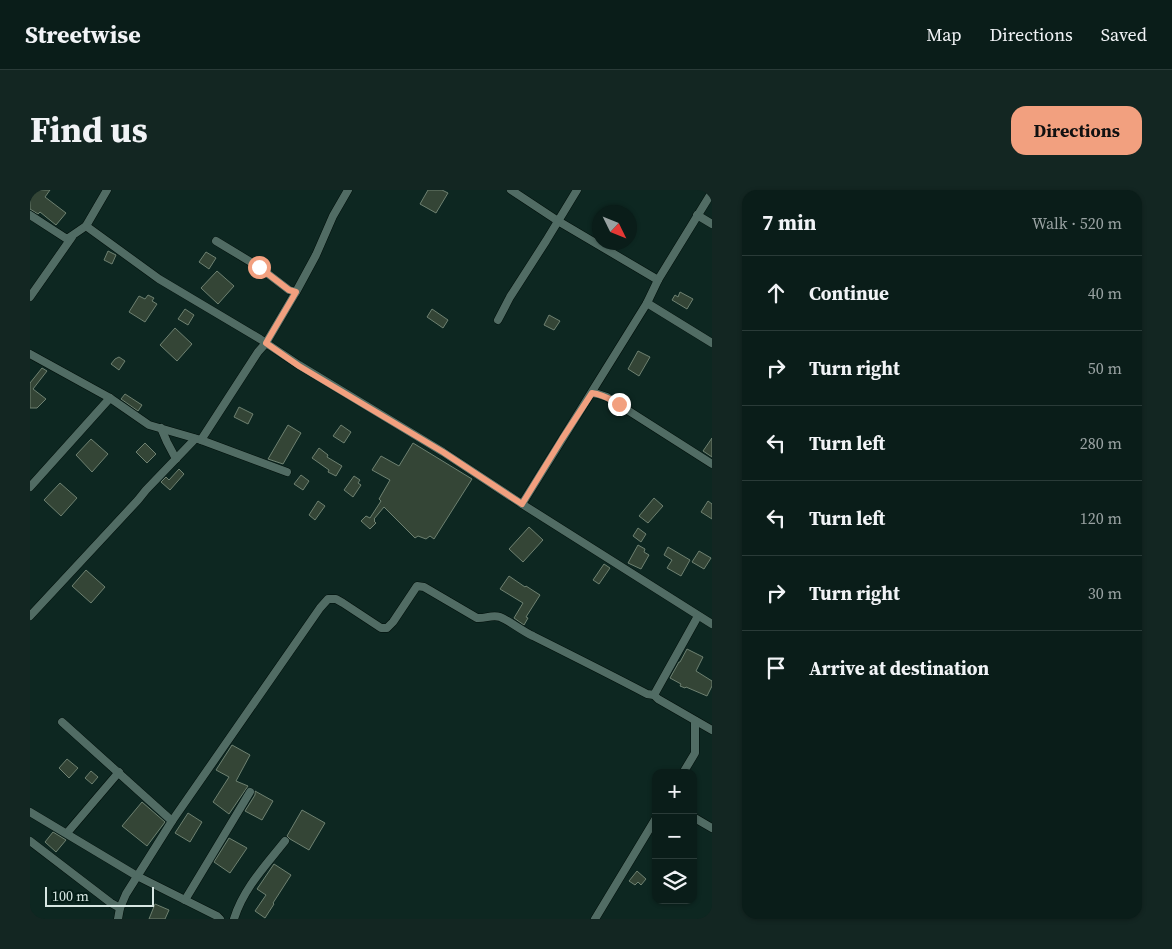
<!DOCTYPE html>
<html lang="en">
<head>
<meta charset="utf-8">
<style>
  body { margin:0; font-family:"Source Serif 4",serif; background:#132622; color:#f1f3f6 }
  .controls { position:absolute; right:15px; bottom:15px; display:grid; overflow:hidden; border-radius:10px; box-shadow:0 1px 4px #0004 }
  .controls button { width:45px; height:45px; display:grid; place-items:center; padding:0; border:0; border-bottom:1px solid #2a3b38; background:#0a1d19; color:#f1f3f6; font:25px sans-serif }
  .compass { position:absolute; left:562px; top:15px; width:45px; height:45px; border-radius:50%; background:#0a1d19; box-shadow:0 1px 4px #0004; rotate:133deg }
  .scale { position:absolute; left:15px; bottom:12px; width:109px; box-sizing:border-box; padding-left:5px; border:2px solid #d7e6e2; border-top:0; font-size:14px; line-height:18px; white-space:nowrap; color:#d7e6e2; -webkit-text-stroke:4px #041d17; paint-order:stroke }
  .stop { position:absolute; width:15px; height:15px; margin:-11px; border:4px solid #f2a07f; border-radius:50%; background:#fff }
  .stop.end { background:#f2a07f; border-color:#fff; box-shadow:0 1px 5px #0008 }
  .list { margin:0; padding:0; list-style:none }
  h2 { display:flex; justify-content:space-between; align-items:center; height:65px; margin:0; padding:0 20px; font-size:21px }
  h2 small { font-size:16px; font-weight:400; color:#99a2a2 }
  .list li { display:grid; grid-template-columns:32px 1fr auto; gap:15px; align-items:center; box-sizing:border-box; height:75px; padding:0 20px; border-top:1px solid #2a3b38 }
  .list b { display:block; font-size:19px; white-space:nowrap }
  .list em { font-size:16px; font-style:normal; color:#99a2a2 }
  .icon { flex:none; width:28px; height:28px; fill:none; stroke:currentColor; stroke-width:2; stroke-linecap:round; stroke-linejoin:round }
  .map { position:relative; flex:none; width:682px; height:729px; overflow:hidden; border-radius:15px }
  header { display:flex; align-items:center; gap:30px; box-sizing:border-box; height:70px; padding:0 25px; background:#0a1d19; border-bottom:1px solid #2a3b38 }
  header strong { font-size:24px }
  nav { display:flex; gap:28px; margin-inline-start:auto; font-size:18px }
  .intro { display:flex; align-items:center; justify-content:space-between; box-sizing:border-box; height:120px; padding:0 30px }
  h1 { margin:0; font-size:35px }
  .button { padding:12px 22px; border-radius:15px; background:#f2a07f; color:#111; font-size:18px; font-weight:700 }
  main { display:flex; gap:30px; padding:0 30px }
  aside { flex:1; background:#0a1d19; border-radius:15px; box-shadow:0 1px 4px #0004 }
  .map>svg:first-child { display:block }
  .building { fill:#344536; stroke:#6e8171 }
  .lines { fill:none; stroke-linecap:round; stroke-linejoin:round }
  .minor-casing { stroke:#000f0a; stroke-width:9 }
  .minor { stroke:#516c64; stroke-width:8 }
  .route { stroke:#f2a07f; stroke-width:6 }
</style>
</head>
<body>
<header>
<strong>Streetwise</strong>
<nav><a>Map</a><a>Directions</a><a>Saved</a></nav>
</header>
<div class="intro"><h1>Find us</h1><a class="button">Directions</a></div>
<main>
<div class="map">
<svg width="682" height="729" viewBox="0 0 682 729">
  <rect width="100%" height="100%" fill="#0d2721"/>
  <g class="building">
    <polygon points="5,0 20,0 15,7 36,23 26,35 10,22 8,24 0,19 0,8"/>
    <polygon points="398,0 412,0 418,3 406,23 390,14"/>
    <polygon points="78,61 86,65 82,74 74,70"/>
    <polygon points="176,62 186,68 179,79 169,72"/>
    <polygon points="187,81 204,96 188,114 171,98"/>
    <polygon points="650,102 663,109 657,119 642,110 645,105 648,107"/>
    <polygon points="118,105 124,108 122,111 127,114 115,132 99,122 109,106 115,109"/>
    <polygon points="155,119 164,125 158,135 148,129"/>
    <polygon points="402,119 418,130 413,138 397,127"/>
    <polygon points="519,125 530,131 524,140 514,135"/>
    <polygon points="145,138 162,154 147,171 130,155"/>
    <polygon points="608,161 620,167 609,186 598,179"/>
    <polygon points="89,167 95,171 89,180 81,174 85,169"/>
    <polygon points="12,178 17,181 3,199 16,209 7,218 0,218 0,193"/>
    <polygon points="95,204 112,215 108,221 91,209"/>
    <polygon points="209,217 223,224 218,234 204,227"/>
    <polygon points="258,235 271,243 253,274 238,269"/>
    <polygon points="311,235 321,242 314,253 303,246"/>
    <polygon points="682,248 682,267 673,261"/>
    <polygon points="61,249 78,264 62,282 46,265"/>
    <polygon points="115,253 126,264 117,273 106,262"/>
    <polygon points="383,253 442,289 404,349 400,346 396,349 388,346 385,348 354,317 344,329 345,330 344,331 346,333 340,339 331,331 336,326 340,328 351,311 349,309 360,290 342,280 351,266 369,276"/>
    <polygon points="289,258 298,265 297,267 312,276 306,286 298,282 299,280 282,268"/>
    <polygon points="149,279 154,284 140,300 131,292 136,287 139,290"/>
    <polygon points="271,285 279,291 273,300 264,294"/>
    <polygon points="324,286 330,290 328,293 331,295 323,307 314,300"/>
    <polygon points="30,293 47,308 31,326 14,310"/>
    <polygon points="624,308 633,316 618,333 609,326"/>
    <polygon points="288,311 295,316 285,330 279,325"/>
    <polygon points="678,311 682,314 682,329 671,322"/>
    <polygon points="499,337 513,350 493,372 479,359"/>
    <polygon points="608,338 616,344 611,352 603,346"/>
    <polygon points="608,355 615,359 614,362 619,365 611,379 598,373"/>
    <polygon points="638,357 660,370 651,386 637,378 642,370 634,365"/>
    <polygon points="669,361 681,368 674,379 662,372"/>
    <polygon points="574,374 580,378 569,394 563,390"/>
    <polygon points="56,380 75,397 61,413 42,396"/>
    <polygon points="479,386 495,397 496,396 510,405 496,427 498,428 494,435 484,428 493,413 470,399"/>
    <polygon points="657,459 673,467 666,481 682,491 682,496 677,506 656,497 655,498 650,496 651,494 640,488 649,472 650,472"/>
    <polygon points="202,555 220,565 206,591 218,596 199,624 183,612 199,587 186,580"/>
    <polygon points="37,569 48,578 39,588 29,578"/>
    <polygon points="61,581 68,587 62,594 55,588"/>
    <polygon points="225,601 243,611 232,630 215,621 225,605"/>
    <polygon points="112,612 135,632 117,656 92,636"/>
    <polygon points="272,620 295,633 279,660 260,649 257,646"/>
    <polygon points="158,623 172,632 160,652 145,643"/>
    <polygon points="23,642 36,650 26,662 15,652"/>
    <polygon points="199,648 217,658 200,683 184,672"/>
    <polygon points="244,674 261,685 243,713 244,714 235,728 225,721 236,705 227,699"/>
    <polygon points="607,681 616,689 611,695 608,692 605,695 599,691"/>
    <polygon points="125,714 139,720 135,729 119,729"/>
  </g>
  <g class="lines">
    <g class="minor-casing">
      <g id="minor">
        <polyline points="481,0 528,31 628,90"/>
        <polyline points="682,2 628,90 617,113 682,153"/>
        <polyline points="0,25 37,49 56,36 77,0"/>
        <polyline points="667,25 682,34"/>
        <polyline points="56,36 129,89 230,149 269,175 413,262 492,314 682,434"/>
        <polyline points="186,51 229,77 259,100 266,102"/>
        <polyline points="0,107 42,47"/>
        <polyline points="468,130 480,107 516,51 547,0"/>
        <polyline points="0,164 80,208 119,235 171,250 257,282"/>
        <polyline points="562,203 568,204 577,207 682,274"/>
        <polyline points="131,238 137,252 146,269"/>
        <polyline points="171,250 228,162 236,153 266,102 286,65 303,26 318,0"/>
        <polyline points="0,297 80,208"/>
        <polyline points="492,314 617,113"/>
        <polyline points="0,426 108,310 116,300 165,249"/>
        <polyline points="624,505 628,509 682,540"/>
        <polyline points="32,532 142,631"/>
        <polyline points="653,583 665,563 665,531"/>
        <polyline points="0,622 107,686 187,726 190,729"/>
        <polyline points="663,627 682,638"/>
        <polyline points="37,643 89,582"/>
        <polyline points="0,651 81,713 90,718"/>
        <polyline points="155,710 220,602"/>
        <path d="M88,729l2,-11 6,-14 46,-73 148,-213 8,-9h8l7,4 38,25h6l6,-6 24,-36 7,1 53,31c8,1 15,-4 23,-1 10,4 22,14 33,19 38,19 76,38 114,58l7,1 44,-79"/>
        <path d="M204,729c9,-30 32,-54 51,-78"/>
        <polyline points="565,729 626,628"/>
      </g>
    </g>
    <use href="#minor" class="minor"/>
  </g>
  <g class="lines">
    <path class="route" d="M229,77l30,23 7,2 -30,51 33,23 144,86 79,52 40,-65 30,-46c10,1 18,6 27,11"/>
  </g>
</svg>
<div class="controls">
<button>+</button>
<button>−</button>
<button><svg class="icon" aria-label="layers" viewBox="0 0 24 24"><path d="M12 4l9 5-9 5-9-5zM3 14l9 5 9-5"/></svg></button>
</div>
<svg class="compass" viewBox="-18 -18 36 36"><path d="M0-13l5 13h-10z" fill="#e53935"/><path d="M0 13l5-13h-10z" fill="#99a2a2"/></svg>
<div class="scale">100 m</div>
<div class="stop" style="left:229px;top:77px"></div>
<div class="stop end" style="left:589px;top:214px"></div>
</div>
<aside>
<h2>7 min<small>Walk · 520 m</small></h2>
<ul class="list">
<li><svg class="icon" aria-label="ahead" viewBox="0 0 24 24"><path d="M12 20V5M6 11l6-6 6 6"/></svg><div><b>Continue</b></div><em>40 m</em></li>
<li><svg class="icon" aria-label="right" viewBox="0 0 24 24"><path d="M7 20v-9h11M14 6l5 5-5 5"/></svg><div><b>Turn right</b></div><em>50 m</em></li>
<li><svg class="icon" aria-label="left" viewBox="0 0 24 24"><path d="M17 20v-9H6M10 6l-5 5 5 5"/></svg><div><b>Turn left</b></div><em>280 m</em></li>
<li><svg class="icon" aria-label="left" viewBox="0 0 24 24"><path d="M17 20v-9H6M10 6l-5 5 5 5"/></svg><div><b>Turn left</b></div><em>120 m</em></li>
<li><svg class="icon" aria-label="right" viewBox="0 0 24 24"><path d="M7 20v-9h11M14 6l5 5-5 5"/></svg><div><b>Turn right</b></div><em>30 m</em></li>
<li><svg class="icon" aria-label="arrive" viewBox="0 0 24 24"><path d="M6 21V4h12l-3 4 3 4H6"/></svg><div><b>Arrive at destination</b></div></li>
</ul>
</aside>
</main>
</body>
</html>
